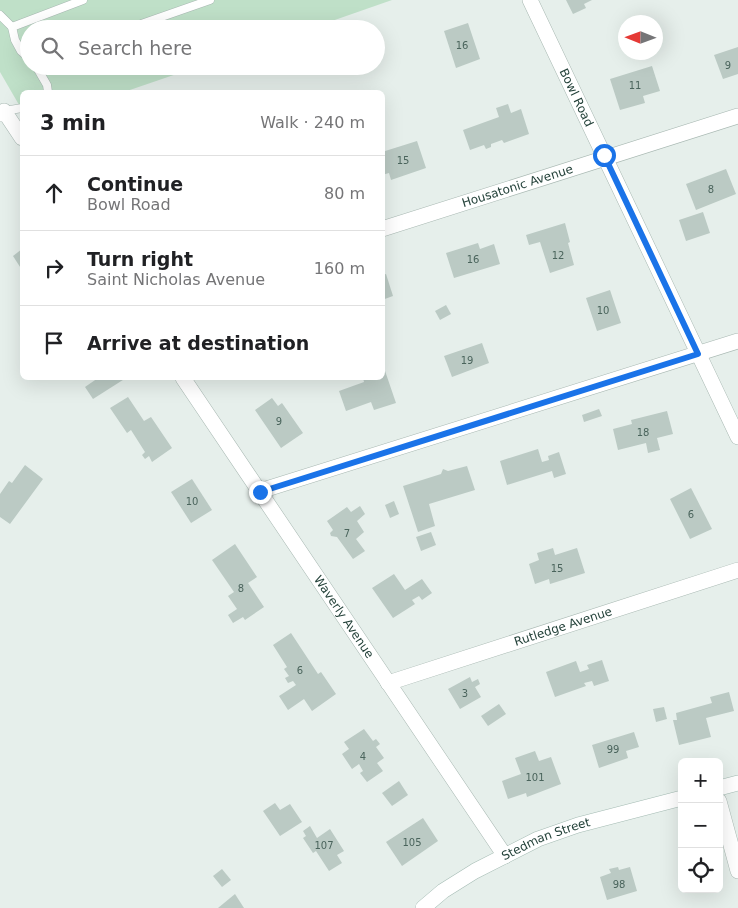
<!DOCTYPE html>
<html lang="en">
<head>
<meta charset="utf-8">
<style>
  body { margin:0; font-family:"DejaVu Sans",sans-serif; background:#f2f2f2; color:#202124 }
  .controls { position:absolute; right:15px; bottom:15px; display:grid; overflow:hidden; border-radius:8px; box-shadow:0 5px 20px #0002 }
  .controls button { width:45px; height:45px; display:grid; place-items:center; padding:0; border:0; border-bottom:1px solid #e0e0e0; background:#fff; color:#202124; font:25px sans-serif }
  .compass { position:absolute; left:618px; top:15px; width:45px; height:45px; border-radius:50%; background:#fff; box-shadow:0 5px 20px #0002; rotate:271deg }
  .stop { position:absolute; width:15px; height:15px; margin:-11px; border:4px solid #1a73e8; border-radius:50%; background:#fff }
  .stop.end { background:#1a73e8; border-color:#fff; box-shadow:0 1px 5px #0008 }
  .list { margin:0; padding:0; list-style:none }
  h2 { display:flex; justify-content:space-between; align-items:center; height:65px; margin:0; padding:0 20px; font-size:21px }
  h2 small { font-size:16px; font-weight:400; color:#757577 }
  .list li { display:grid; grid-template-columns:32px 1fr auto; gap:15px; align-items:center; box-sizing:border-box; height:75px; padding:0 20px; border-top:1px solid #e0e0e0 }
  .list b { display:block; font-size:19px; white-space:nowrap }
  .list p { margin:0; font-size:16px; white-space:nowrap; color:#757577 }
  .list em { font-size:16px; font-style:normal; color:#757577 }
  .icon { flex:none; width:28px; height:28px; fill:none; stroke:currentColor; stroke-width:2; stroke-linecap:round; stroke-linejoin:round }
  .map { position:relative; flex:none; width:738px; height:908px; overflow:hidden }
  .search { position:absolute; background:#fff; box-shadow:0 5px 20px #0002; left:20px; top:20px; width:365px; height:55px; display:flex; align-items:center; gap:12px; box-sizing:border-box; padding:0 18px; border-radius:28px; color:#757577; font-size:19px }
  .panel { position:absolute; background:#fff; box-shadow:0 5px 20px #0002; left:20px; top:90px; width:365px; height:290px; border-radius:8px }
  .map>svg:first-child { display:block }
  .green { fill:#bfe0c8 }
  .building { fill:#bbcac4 }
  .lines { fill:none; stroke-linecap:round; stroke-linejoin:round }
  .service-casing { stroke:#a8b8b2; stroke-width:9 }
  .minor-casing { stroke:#a8b8b2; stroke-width:16 }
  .secondary-casing { stroke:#a4bbb3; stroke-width:16 }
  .service { stroke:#fff; stroke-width:8 }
  .minor { stroke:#fff; stroke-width:15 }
  .secondary { stroke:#fff; stroke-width:15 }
  .route { stroke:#1a73e8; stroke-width:6 }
  .labels { text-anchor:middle; stroke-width:5; stroke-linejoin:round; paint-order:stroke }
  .number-label { font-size:10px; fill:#4a645c }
  .street-label { font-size:12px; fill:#24423a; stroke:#f7fbf9 }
</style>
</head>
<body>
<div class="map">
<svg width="738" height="908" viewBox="0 0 738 908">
  <rect width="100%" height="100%" fill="#e6efeb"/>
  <polygon class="green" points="0,0 392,0 309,29 29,29 29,66 200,66 124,92 22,92 22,110 0,72"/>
  <g class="building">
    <polygon points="566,0 592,0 584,4 586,8 573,14"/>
    <polygon points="468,23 480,59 456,68 444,31"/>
    <polygon points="738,47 738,74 723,79 714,55"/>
    <polygon points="652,66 660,91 643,96 645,103 620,110 610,79"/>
    <polygon points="508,104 511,113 521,109 529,134 504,143 502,140 491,144 491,147 486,149 484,145 470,150 463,130 499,117 496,108"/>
    <polygon points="417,141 426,168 391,180 389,173 382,175 382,152"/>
    <polygon points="726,169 736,194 696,210 686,184"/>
    <polygon points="703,212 710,233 686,241 679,220"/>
    <polygon points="565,223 570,242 568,243 574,265 550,273 540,242 529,245 526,235"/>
    <polygon points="478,243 480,249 494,244 500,264 454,278 446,253"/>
    <polygon points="22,249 22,270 13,256"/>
    <polygon points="386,274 393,296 382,300 382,275"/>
    <polygon points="610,290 621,323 597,331 586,298"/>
    <polygon points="446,305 451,314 440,320 435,311"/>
    <polygon points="482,343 489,363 452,377 444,356"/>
    <polygon points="383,365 396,403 374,410 371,402 346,411 339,391 364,382 363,378 382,378"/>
    <polygon points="98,378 126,378 93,399 85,387"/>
    <polygon points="128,397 144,421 151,417 172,448 152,462 149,456 145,459 142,455 145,452 131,430 127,433 110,408"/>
    <polygon points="272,398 278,406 282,403 303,433 281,448 255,410"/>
    <polygon points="599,409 602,416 584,422 582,415"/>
    <polygon points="667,411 673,434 657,438 660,450 648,453 646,443 618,450 613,429 632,424 631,420"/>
    <polygon points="538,449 542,462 549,460 548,456 559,452 566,474 554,478 552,471 507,485 500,461"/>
    <polygon points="25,465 43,479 10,524 0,517 0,494 9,481 12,483"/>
    <polygon points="467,466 475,490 429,504 435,526 418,532 403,486 441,474 443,469 448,471"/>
    <polygon points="192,479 212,510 191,523 171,492"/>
    <polygon points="691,488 712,529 690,539 670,499"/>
    <polygon points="394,501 399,514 390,518 385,505"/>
    <polygon points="360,506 365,514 357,521 364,532 356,539 365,551 353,559 337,537 331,536 330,533 333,530 327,521 347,507 351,512"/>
    <polygon points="431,532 436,545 421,551 416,537"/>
    <polygon points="235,544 257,577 248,583 264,607 245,620 243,617 233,623 228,615 237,609 228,596 234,592 212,560"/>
    <polygon points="553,548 555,555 577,548 585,573 550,584 549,579 535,584 529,564 539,560 537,553"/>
    <polygon points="394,574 405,590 422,579 432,593 422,600 419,596 412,600 415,604 393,618 372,588"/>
    <polygon points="291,633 318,674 321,672 336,694 312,711 304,699 288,710 279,696 296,685 293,681 288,683 285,678 289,676 284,669 287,667 273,645"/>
    <polygon points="602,660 609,681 594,686 592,681 584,683 586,686 555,697 546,672 576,661 580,672 589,669 587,665"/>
    <polygon points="470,677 472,682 478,679 480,684 475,687 481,697 460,709 448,689"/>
    <polygon points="729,692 734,711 706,718 711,737 679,745 673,720 677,720 676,713 712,703 710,697"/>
    <polygon points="499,704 506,714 488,726 481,716"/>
    <polygon points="664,707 667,719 656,722 653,709"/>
    <polygon points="364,729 373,741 376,739 380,744 376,747 384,758 377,763 383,771 367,782 360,773 363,771 359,764 352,769 342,754 349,749 344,742"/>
    <polygon points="634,732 639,747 626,751 628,758 599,768 592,745"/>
    <polygon points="535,751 539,761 551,757 561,784 527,797 526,793 508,799 502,781 521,774 515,758"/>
    <polygon points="399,781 408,795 392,806 382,793"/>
    <polygon points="275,803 280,810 290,804 302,822 280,836 263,811"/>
    <polygon points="423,818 438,841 402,866 386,842"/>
    <polygon points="310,826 317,838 330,829 344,851 337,855 342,863 329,871 316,851 313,853 303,838 306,836 303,831"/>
    <polygon points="618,867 619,870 630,867 637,891 607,900 600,877 611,873 609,869"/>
    <polygon points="222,869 231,880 222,887 213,876"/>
    <polygon points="235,894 244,908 218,908"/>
  </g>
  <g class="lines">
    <g class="service-casing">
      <g id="service">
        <polyline points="0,15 12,27 15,40 21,51 29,58"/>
        <polyline points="12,27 83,0"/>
        <polyline points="127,29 210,0"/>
        <polyline points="36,66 47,85 48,92"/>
        <polyline points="4,111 22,108"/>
      </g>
    </g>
    <g class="minor-casing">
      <g id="minor">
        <path id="s1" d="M530,0l208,437"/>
        <polyline points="0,114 4,111 22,138"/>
        <path id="s2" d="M382,229l356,-113"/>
        <path id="s3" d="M183,378l322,478"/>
        <polyline points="260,491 738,341"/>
        <path id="s4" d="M388,683l350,-113"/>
        <polyline points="719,801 738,871"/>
      </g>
    </g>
    <g class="secondary-casing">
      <g id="secondary">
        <polyline points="719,788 738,783"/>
        <path id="s5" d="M423,908l20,-17 32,-20 63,-32 40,-14 104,-27"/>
      </g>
    </g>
    <use href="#service" class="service"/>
    <use href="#minor" class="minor"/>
    <use href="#secondary" class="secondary"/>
  </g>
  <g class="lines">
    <polyline class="route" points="260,492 698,354 604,155"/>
  </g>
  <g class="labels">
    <g class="number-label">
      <text x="462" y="49">16</text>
      <text x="728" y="69">9</text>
      <text x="635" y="89">11</text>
      <text x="403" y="164">15</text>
      <text x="711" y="193">8</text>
      <text x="558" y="259">12</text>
      <text x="473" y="263">16</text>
      <text x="603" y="314">10</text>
      <text x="467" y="364">19</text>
      <text x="279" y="425">9</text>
      <text x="643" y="436">18</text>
      <text x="192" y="505">10</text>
      <text x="691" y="518">6</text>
      <text x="347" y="537">7</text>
      <text x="557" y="572">15</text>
      <text x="241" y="592">8</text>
      <text x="300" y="674">6</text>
      <text x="465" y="697">3</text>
      <text x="613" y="753">99</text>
      <text x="363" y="760">4</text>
      <text x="535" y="781">101</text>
      <text x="412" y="846">105</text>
      <text x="324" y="849">107</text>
      <text x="619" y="888">98</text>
    </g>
    <g class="street-label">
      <text dy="4" stroke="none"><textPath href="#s1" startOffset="108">Bowl Road</textPath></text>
      <text dy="4" stroke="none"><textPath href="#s2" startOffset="142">Housatonic Avenue</textPath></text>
      <text dy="4" stroke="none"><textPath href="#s3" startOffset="288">Waverly Avenue</textPath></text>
      <text dy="4" stroke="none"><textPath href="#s4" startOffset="184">Rutledge Avenue</textPath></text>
      <text dy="4" stroke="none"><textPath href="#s5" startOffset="142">Stedman Street</textPath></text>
    </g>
  </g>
</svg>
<div class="controls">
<button>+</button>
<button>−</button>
<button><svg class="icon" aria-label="locate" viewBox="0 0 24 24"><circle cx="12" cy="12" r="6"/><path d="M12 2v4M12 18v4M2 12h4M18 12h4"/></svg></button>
</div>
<svg class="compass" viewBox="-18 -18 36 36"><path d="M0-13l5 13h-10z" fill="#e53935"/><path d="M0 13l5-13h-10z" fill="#757577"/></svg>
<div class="stop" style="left:604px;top:155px"></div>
<div class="stop end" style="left:260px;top:492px"></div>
<div class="search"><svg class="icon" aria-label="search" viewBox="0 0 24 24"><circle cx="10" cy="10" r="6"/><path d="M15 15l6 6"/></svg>Search here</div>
<section class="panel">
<h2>3 min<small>Walk · 240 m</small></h2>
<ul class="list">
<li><svg class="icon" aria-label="ahead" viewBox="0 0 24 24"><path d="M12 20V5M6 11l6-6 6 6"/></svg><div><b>Continue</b><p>Bowl Road</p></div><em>80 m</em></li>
<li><svg class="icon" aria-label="right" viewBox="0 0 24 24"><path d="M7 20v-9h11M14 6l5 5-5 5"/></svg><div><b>Turn right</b><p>Saint Nicholas Avenue</p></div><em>160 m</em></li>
<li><svg class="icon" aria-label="arrive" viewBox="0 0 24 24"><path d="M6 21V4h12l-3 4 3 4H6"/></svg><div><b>Arrive at destination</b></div></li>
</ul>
</section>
</div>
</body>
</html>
